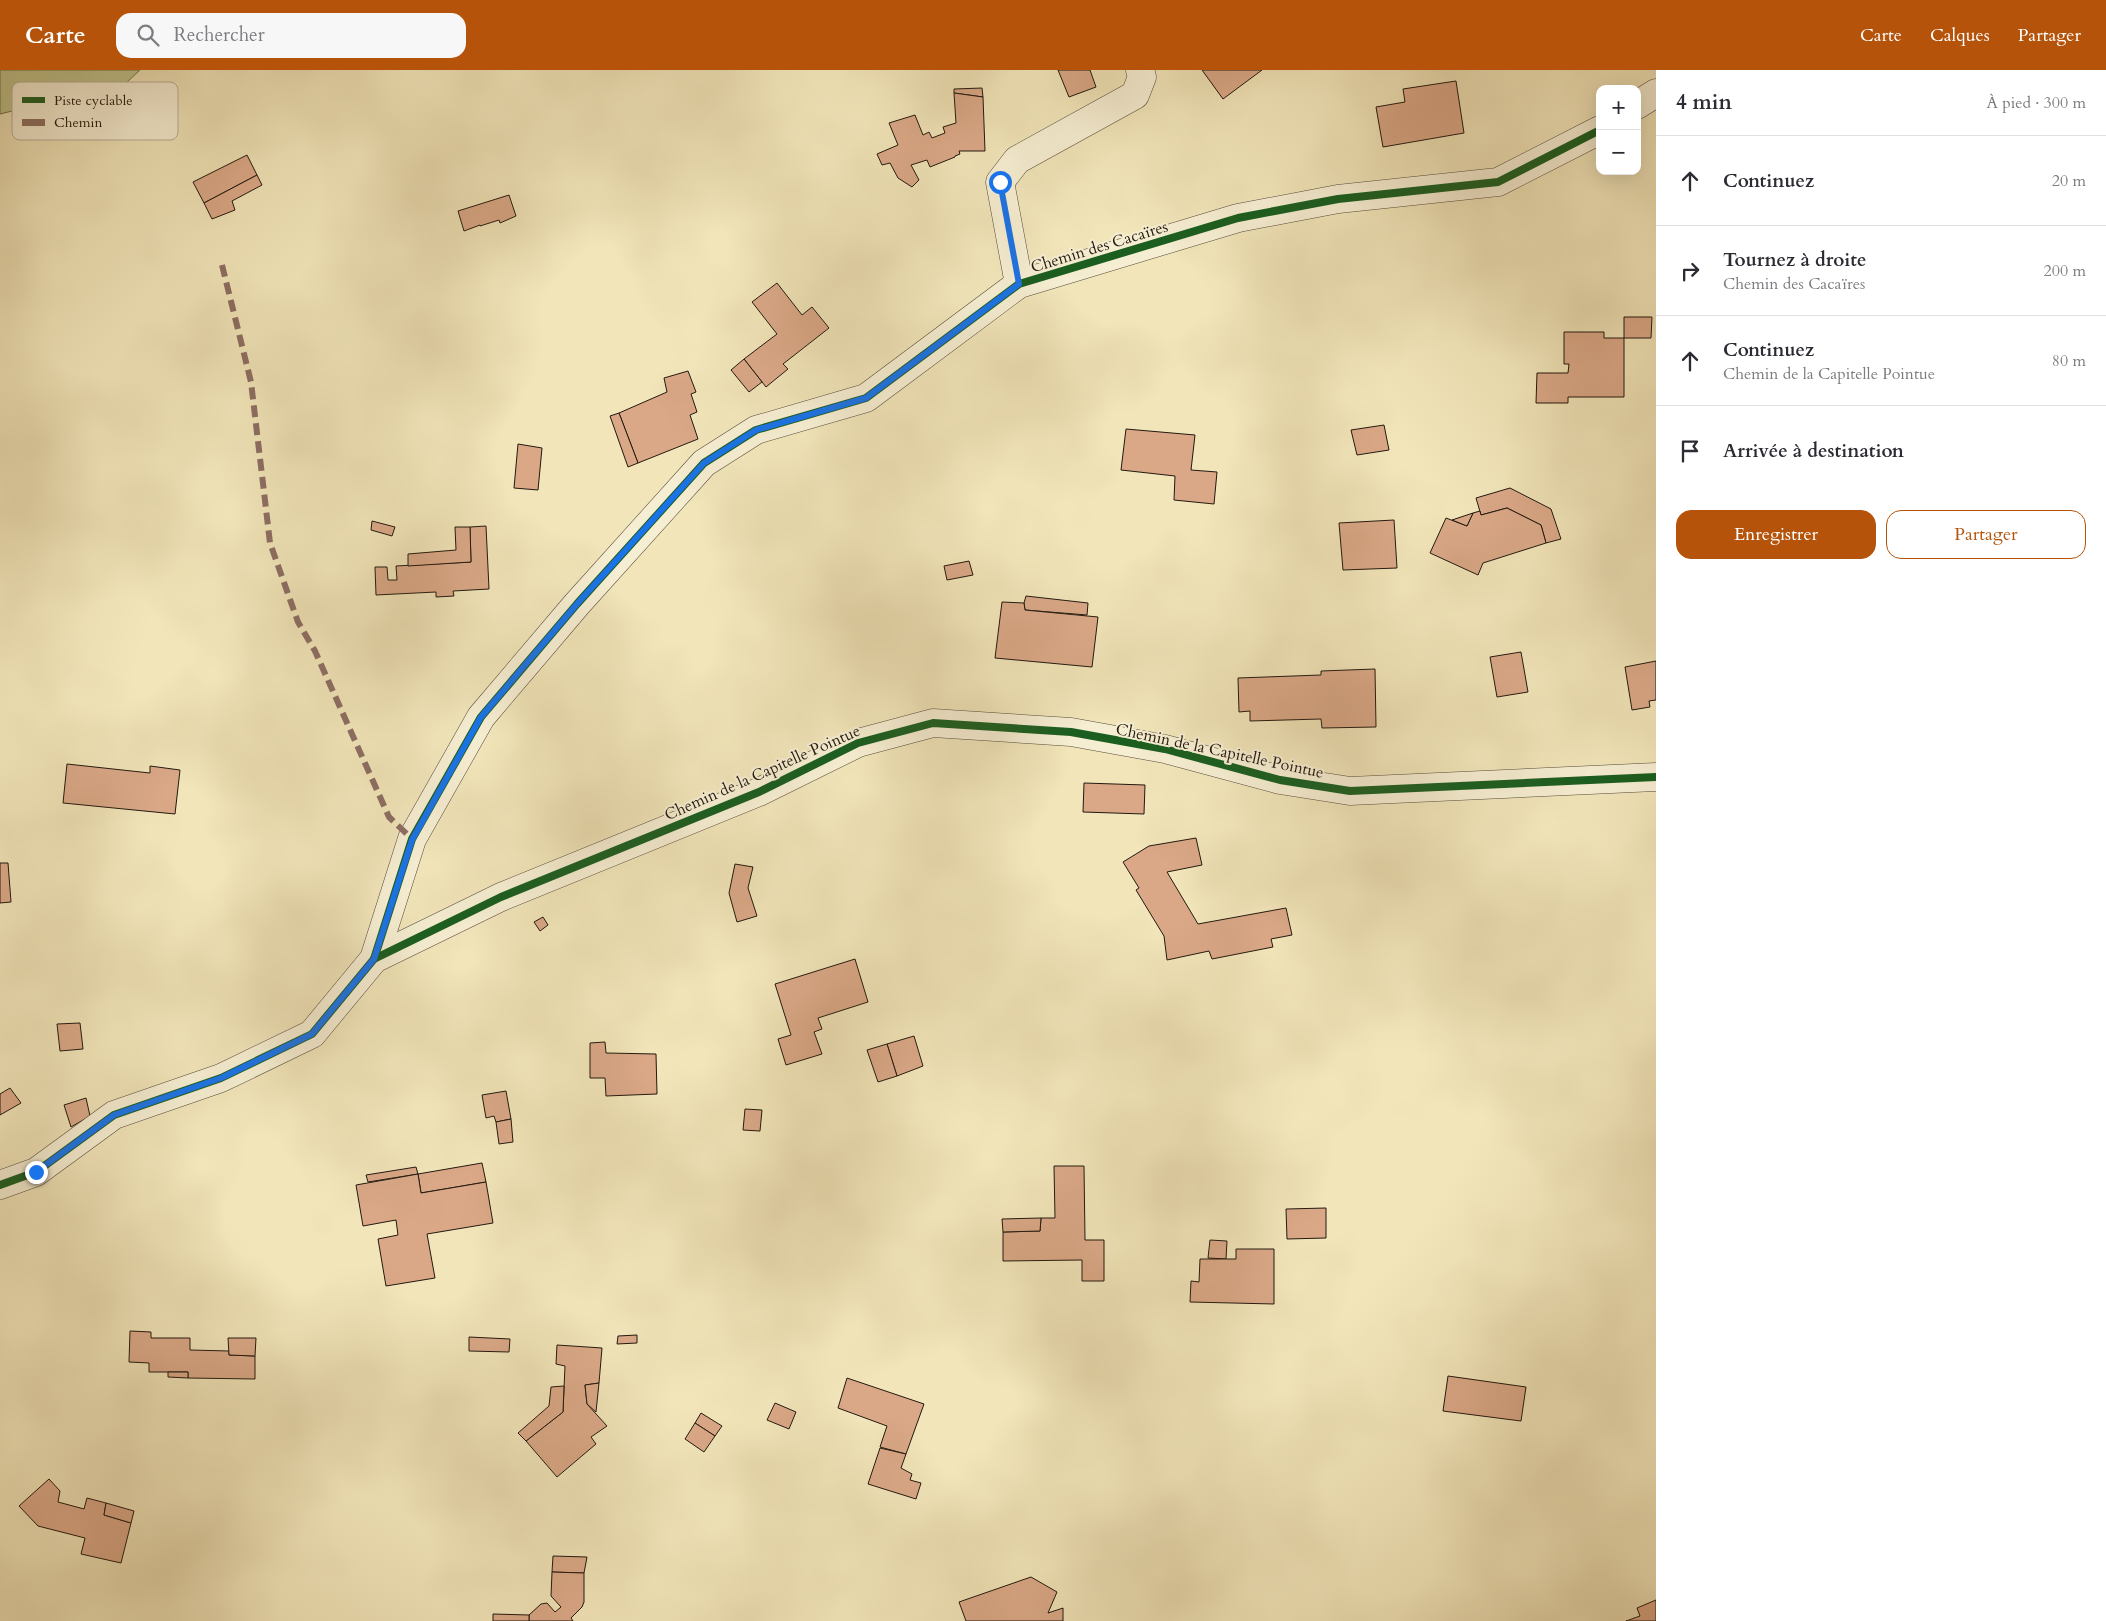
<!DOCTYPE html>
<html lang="fr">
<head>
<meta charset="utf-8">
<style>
  body { margin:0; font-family:Cardo,serif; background:#f7f7f7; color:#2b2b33 }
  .controls { position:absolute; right:15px; top:15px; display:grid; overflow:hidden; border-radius:10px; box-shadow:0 5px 20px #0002 }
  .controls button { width:45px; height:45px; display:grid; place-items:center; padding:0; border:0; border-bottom:1px solid #e1e1e2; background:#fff; color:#2b2b33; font:25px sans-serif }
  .stop { position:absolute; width:15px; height:15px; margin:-11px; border:4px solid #1a73e8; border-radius:50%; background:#fff }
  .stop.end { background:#1a73e8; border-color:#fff; box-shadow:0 1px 5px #0008 }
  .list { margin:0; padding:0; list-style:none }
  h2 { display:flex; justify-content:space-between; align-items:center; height:65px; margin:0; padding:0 20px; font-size:21px }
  h2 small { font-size:16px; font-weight:400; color:#7c7c81 }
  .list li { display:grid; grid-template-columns:32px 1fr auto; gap:15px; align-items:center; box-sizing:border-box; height:90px; padding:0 20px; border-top:1px solid #e1e1e2 }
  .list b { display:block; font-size:19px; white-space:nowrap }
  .list p { margin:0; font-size:16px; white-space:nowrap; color:#7c7c81 }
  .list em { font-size:16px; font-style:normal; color:#7c7c81 }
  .actions { display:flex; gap:10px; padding:15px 20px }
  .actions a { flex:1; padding:11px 0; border:1px solid #b45309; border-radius:15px; text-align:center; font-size:18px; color:#b45309 }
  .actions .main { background:#b45309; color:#fff }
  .icon { flex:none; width:28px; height:28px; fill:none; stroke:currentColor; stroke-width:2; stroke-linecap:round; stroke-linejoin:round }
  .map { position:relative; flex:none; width:1656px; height:1551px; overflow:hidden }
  header { display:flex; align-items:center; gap:30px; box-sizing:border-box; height:70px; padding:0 25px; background:#b45309; color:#fff }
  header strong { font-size:24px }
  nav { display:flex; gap:28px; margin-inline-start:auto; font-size:18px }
  .search { width:350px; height:45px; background:#f7f7f7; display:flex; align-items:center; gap:12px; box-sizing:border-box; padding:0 18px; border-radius:15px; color:#7c7c81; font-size:19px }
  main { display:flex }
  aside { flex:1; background:#fff }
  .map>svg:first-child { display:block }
  .green { fill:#c0c38b; stroke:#716e4d }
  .building { fill:#daa887; stroke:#22190f }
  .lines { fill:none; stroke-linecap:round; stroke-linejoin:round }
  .minor-casing { stroke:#564c3a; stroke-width:29 }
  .minor { stroke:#f6eed2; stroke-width:28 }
  .quiet { stroke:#8d6e63; stroke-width:6; stroke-dasharray:12 6; stroke-linecap:butt }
  .cycleway-casing { stroke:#f6eed2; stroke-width:11 }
  .cycleway { stroke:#1b5e20; stroke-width:8 }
  .route { stroke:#1a73e8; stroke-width:6 }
  .labels { text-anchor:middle; stroke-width:4; stroke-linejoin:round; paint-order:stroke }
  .street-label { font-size:16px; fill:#22190f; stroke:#f6eed2 }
  .key { fill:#f6eed2; stroke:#b6ae98; stroke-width:1 }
  .key-label { font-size:14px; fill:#22190f }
</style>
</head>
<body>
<header>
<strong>Carte</strong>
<div class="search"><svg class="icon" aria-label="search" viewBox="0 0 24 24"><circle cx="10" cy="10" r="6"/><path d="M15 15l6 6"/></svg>Rechercher</div>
<nav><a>Carte</a><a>Calques</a><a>Partager</a></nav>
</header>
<main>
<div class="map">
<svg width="1656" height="1551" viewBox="0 0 1656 1551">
  <rect width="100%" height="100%" fill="#f1e5b9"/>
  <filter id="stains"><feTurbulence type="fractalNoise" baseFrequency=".004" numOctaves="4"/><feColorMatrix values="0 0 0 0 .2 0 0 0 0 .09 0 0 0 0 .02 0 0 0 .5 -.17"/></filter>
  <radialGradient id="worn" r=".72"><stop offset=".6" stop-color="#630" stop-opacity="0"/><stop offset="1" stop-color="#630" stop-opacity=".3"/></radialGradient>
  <polygon class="green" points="0,0 140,0 126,13 0,44"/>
  <g class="building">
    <polygon points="1058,0 1090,0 1096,17 1069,27"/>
    <polygon points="1202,0 1262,0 1223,29"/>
    <polygon points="1456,11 1464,63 1383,77 1376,37 1405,32 1403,19"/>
    <polygon points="982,18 983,27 954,23 954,19"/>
    <polygon points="954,23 983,27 985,81 959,81 960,84 955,86 955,87 930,97 927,90 911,95 919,110 912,117 898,108 890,93 882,95 877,84 898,75 889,53 915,45 923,65 929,62 932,68 945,63 943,57 956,53"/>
    <polygon points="247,85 257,105 204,133 193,112"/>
    <polygon points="257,105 262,115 232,131 235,140 212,149 204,133"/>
    <polygon points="509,125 516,146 500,153 499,150 480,156 480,155 464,161 458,141"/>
    <polygon points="777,213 802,245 812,237 829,258 783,294 788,299 766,317 744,289 777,264 752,232"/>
    <polygon points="1624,247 1652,247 1651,268 1624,268"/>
    <polygon points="1564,262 1604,262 1604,268 1624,268 1624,327 1568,327 1568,333 1536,333 1537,303 1568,303 1569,294 1564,294"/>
    <polygon points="744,289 762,312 749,322 731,300"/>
    <polygon points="688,301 696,322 691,324 697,342 690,345 698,369 638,393 619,343 667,322 664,308"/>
    <polygon points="619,343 638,393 628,397 610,346"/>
    <polygon points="1384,355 1389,380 1357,385 1351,360"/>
    <polygon points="1126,359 1195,365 1191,400 1217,402 1214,434 1174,430 1175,406 1121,400"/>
    <polygon points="518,374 542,378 538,420 514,418"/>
    <polygon points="1510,418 1551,439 1561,469 1546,473 1541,455 1507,438 1481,445 1476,428"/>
    <polygon points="1507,438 1541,455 1546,473 1483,493 1478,505 1430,483 1446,448 1467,456 1473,443 1480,441 1481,445"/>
    <polygon points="1473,443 1467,456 1452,450"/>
    <polygon points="1394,450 1397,498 1343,500 1339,453"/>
    <polygon points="372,451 395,457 392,466 371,460"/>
    <polygon points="486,456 489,519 453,521 454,526 436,527 436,522 376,525 375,497 387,497 388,510 397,510 396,496 471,492 470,457"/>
    <polygon points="455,457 470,457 471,492 408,496 408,484 456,480"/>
    <polygon points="969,491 973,505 947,510 944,496"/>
    <polygon points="1026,526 1088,533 1087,545 1025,540 1024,533"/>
    <polygon points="1002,532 1024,533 1025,540 1098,547 1092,597 995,588"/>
    <polygon points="1521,582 1528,622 1497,627 1490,587"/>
    <polygon points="1656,591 1656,630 1649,631 1650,637 1632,640 1625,597"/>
    <polygon points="1375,599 1376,657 1322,658 1321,649 1250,651 1250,641 1239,642 1238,608 1321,605 1321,601"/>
    <polygon points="67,694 150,703 150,696 180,700 175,744 63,733"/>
    <polygon points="1084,713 1145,715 1144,744 1083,742"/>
    <polygon points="1196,768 1202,795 1167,802 1198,854 1286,838 1292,865 1271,869 1273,877 1212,889 1209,881 1167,890 1164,866 1136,820 1139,818 1123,792 1149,776"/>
    <polygon points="0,793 8,793 11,832 0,833"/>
    <polygon points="735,794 753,797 748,818 757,846 737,852 729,823"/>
    <polygon points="543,847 548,855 540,861 534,852"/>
    <polygon points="855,889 868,932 818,948 822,959 814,962 822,984 786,995 778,969 791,965 775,914"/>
    <polygon points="80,953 83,979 60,981 57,954"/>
    <polygon points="914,966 923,996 897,1006 887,974"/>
    <polygon points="605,972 606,983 656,984 657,1024 606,1026 605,1008 590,1008 590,973"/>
    <polygon points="887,974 897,1006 878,1012 867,980"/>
    <polygon points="10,1018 21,1033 0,1045 0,1024"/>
    <polygon points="506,1021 511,1049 496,1052 494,1046 486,1048 482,1025"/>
    <polygon points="86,1028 90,1046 71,1057 64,1035"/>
    <polygon points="745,1039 762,1040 760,1061 743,1060"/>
    <polygon points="511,1049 513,1072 499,1074 496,1052"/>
    <polygon points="482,1093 486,1112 421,1123 418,1104"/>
    <polygon points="1054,1096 1084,1096 1085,1170 1104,1170 1104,1211 1082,1211 1082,1190 1003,1191 1003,1162 1040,1161 1041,1148 1055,1148"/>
    <polygon points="416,1097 418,1104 368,1112 366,1105"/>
    <polygon points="418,1104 421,1123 486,1112 493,1153 427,1164 435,1208 386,1216 378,1169 398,1165 396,1150 363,1156 356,1115"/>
    <polygon points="1326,1138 1326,1168 1287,1169 1286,1139"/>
    <polygon points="1041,1148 1040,1161 1003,1162 1002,1149"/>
    <polygon points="1210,1170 1227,1171 1226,1189 1208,1188"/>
    <polygon points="1236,1179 1274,1179 1274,1234 1190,1232 1191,1211 1199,1212 1200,1189 1236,1189"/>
    <polygon points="130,1261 151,1262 151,1268 190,1268 190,1280 229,1281 229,1285 255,1286 255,1309 188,1308 188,1302 149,1302 149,1293 129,1292"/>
    <polygon points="637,1265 637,1273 617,1274 618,1266"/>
    <polygon points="469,1267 510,1269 509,1282 469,1281"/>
    <polygon points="228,1268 256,1268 255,1286 229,1285"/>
    <polygon points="557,1275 602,1278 599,1313 585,1315 587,1334 607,1356 591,1367 596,1374 557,1407 526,1371 563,1342 565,1296 556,1294"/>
    <polygon points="168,1302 188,1302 188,1308 168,1307"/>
    <polygon points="1448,1306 1526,1317 1521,1351 1443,1341"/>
    <polygon points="847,1308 924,1334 906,1384 880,1377 887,1356 838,1338"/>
    <polygon points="599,1313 596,1342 587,1334 585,1315"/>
    <polygon points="564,1316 563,1342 526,1371 518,1363 549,1336 551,1317"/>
    <polygon points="775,1333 796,1342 789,1359 767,1350"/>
    <polygon points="701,1343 722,1356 715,1366 695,1353"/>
    <polygon points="695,1353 715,1366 704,1382 685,1369"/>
    <polygon points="880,1378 906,1384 901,1398 912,1404 910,1410 921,1413 916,1429 868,1414"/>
    <polygon points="49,1409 60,1421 58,1432 84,1439 87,1428 106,1433 104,1445 131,1453 121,1493 81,1484 85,1468 38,1456 19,1436"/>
    <polygon points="106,1433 134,1441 131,1453 104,1445"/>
    <polygon points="553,1486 587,1487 584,1503 552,1502"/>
    <polygon points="552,1502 584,1503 584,1532 582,1537 571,1548 573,1551 529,1551 529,1545 541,1534 547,1533 555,1542 561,1537 551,1526"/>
    <polygon points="1031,1507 1057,1522 1048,1543 1063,1538 1063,1551 966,1551 959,1532"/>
    <polygon points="1656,1530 1656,1551 1626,1551 1640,1546 1637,1538"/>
    <polygon points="493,1544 529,1545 529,1551 493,1551"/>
  </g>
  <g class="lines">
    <g class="minor-casing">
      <g id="minor">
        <polyline points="1637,35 1656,23"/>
        <polyline points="1019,214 1000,112 1017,90 1135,25 1142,7 1140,0"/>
        <polyline points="374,889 412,769 481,647 577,534 704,393 756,360 866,328 1019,214 1238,148 1338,129 1498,112 1600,60"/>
        <polyline points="0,1115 36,1102 114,1045 221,1008 312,964 374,889 501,827 759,722 858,673 933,653 1071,662 1165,679 1280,710 1350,721 1656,707"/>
      </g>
    </g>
    <use href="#minor" class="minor"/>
    <polyline class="quiet" points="222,195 251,312 270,473 298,552 315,581 389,747 412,769"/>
    <g class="cycleway-casing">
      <g id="cycleway">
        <polyline points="374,889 412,769 481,647 577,534 704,393 756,360 866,328 1019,214 1238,148 1338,129 1498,112 1600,60"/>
        <polyline points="0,1115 36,1102 114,1045 221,1008 312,964 374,889 501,827 759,722 858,673 933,653 1071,662 1165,679 1280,710 1350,721 1656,707"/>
      </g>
    </g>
    <use href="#cycleway" class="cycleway"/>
  </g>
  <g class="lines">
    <polyline class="route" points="36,1102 114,1045 221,1008 312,964 374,889 412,770 481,647 577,534 704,393 756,360 866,328 1019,214 1000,112"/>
  </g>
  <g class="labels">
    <g class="street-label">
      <text transform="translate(1099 176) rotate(-17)" y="6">Chemin des Cacaïres</text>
      <text transform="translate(1220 680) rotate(12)" y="6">Chemin de la Capitelle Pointue</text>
      <text transform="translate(762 702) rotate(-24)" y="6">Chemin de la Capitelle Pointue</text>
    </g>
  </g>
  <rect x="12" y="12" width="166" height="58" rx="8" class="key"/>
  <rect x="22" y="27" width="23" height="6" fill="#1b5e20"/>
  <rect x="22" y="49" width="23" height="7" fill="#8d6e63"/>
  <g class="key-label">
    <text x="54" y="35">Piste cyclable</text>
    <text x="54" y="57">Chemin</text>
  </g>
  <rect width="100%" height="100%" filter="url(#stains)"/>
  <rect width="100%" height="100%" fill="url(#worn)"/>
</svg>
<div class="controls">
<button>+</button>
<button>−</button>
</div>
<div class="stop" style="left:1000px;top:112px"></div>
<div class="stop end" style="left:36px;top:1102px"></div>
</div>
<aside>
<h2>4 min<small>À pied · 300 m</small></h2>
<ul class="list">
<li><svg class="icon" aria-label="ahead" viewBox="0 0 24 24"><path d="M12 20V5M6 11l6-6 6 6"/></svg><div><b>Continuez</b></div><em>20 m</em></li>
<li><svg class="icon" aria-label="right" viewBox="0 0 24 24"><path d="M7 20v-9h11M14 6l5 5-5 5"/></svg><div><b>Tournez à droite</b><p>Chemin des Cacaïres</p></div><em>200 m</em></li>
<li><svg class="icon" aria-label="ahead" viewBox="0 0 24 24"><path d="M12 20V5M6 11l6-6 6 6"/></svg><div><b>Continuez</b><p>Chemin de la Capitelle Pointue</p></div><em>80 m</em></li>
<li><svg class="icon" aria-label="arrive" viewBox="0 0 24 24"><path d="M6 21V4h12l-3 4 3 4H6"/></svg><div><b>Arrivée à destination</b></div></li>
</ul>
<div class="actions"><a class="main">Enregistrer</a><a>Partager</a></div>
</aside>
</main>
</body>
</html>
